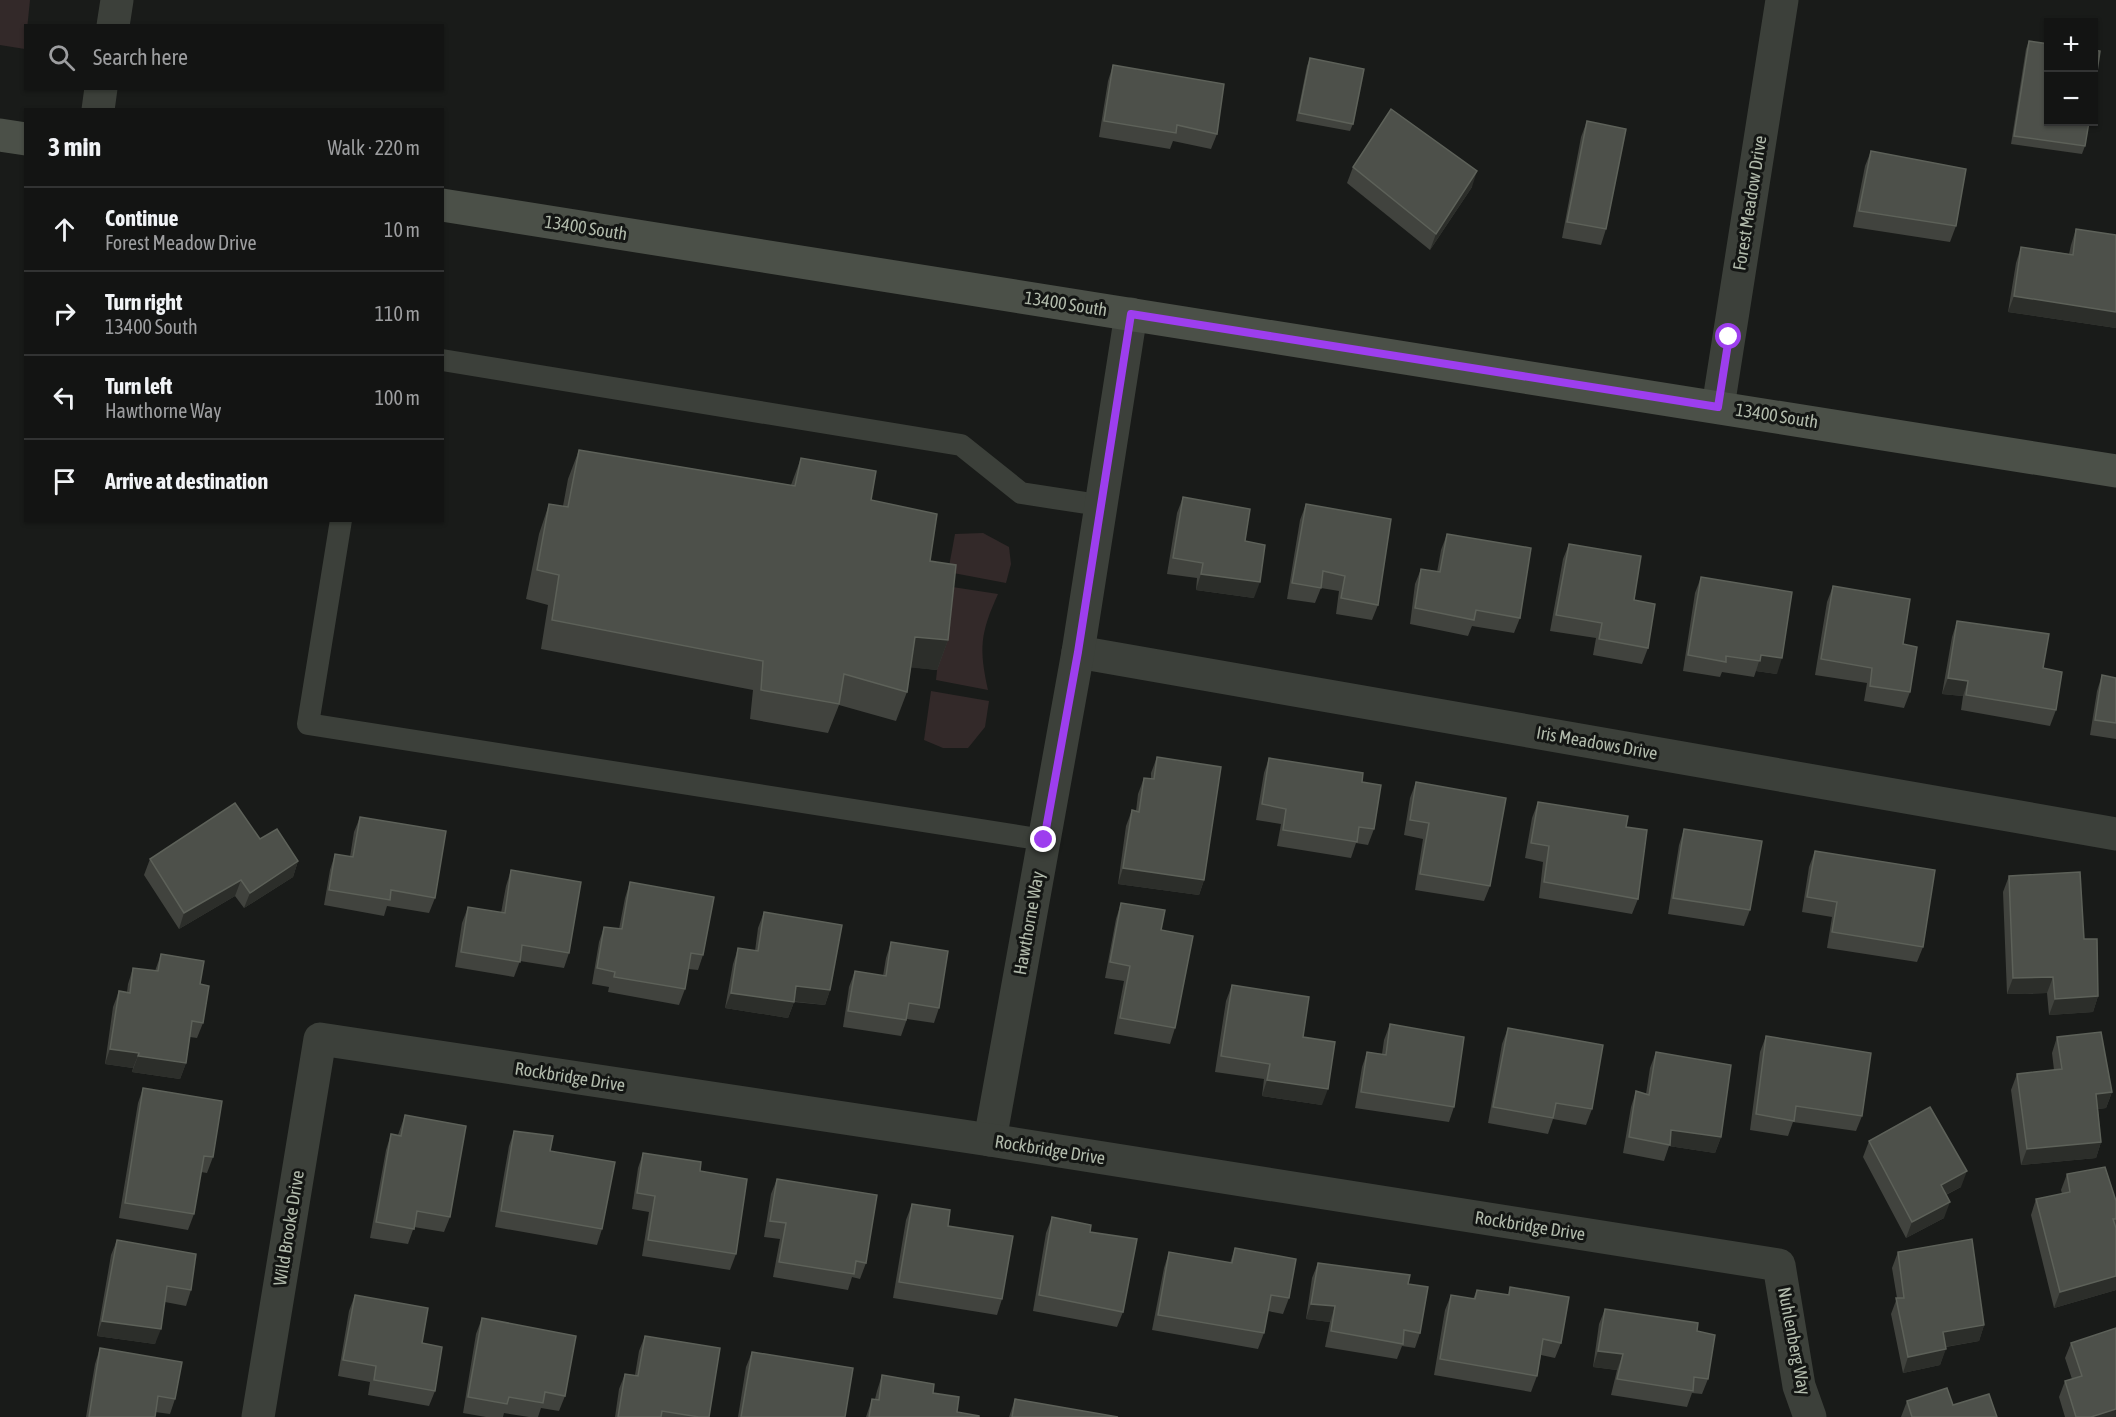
<!DOCTYPE html>
<html lang="en">
<head>
<meta charset="utf-8">
<style>
  body { margin:0; font-family:"Asap Condensed",sans-serif; background:#1c1d1c; color:#f1f3f6 }
  .controls { position:absolute; right:18px; top:18px; display:grid; overflow:hidden; border-radius:0px; box-shadow:0 2px 4px #0004 }
  .controls button { width:54px; height:54px; display:grid; place-items:center; padding:0; border:0; border-bottom:2px solid #323333; background:#131413; color:#f1f3f6; font:30px sans-serif }
  .stop { position:absolute; width:18px; height:18px; margin:-14px; border:4px solid #9d3eee; border-radius:50%; background:#fff }
  .stop.end { background:#9d3eee; border-color:#fff; box-shadow:0 2px 6px #0008 }
  .list { margin:0; padding:0; list-style:none }
  h2 { display:flex; justify-content:space-between; align-items:center; height:78px; margin:0; padding:0 24px; font-size:26px }
  h2 small { font-size:20px; font-weight:400; color:#9d9ea0 }
  .list li { display:grid; grid-template-columns:39px 1fr auto; gap:18px; align-items:center; box-sizing:border-box; height:84px; padding:0 24px; border-top:2px solid #323333 }
  .list b { display:block; font-size:22px; white-space:nowrap }
  .list p { margin:0; font-size:20px; white-space:nowrap; color:#9d9ea0 }
  .list em { font-size:20px; font-style:normal; color:#9d9ea0 }
  .icon { flex:none; width:33px; height:33px; fill:none; stroke:currentColor; stroke-width:2; stroke-linecap:round; stroke-linejoin:round }
  .map { position:relative; flex:none; width:2116px; height:1417px; overflow:hidden }
  .search { position:absolute; background:#131413; box-shadow:0 2px 4px #0004; left:24px; top:24px; width:420px; height:66px; display:flex; align-items:center; gap:15px; box-sizing:border-box; padding:0 21px; border-radius:0px; color:#9d9ea0; font-size:22px }
  .panel { position:absolute; background:#131413; box-shadow:0 2px 4px #0004; left:24px; top:108px; width:420px; height:414px; border-radius:0px }
  .map>svg:first-child { display:block }
  .green { fill:#332929 }
  .lines { fill:none; stroke-linecap:round; stroke-linejoin:round }
  .service { stroke:#3c403a; stroke-width:22 }
  .minor { stroke:#3c403a; stroke-width:33 }
  .secondary { stroke:#4b5048; stroke-width:33 }
  .wall { fill:#41433e }
  .shaded-wall { fill:#2c2e2a }
  .building { fill:#4d504a; stroke:#5d6159; stroke-width:1.5 }
  .route { stroke:#9d3eee; stroke-width:8 }
  .labels { text-anchor:middle; stroke-width:6; stroke-linejoin:round; paint-order:stroke }
  .street-label { font-size:18px; fill:#b2bbac; stroke:#141614 }
</style>
</head>
<body>
<div class="map">
<svg width="2116" height="1417" viewBox="0 0 2116 1417">
  <rect width="100%" height="100%" fill="#191b19"/>
  <g class="green">
    <polygon points="0,0 30,0 25,49 0,45"/>
    <polygon points="983,533 1009,547 1011,564 1006,583 948,572 955,534"/>
    <path d="M946,586l52,8c-18,40 -19,54 -10,96l-52,-10z"/>
    <polygon points="931,691 989,701 985,727 968,748 943,748 924,740"/>
  </g>
  <g class="lines">
    <g class="service">
      <polyline points="442,360 961,445 1021,493 1099,505"/>
      <polyline points="341,520 308,724 1044,840"/>
    </g>
    <g class="minor">
      <polyline points="113,26 117,0"/>
      <polyline points="98,110 101,88"/>
      <polyline points="1718,407 1782,0"/>
      <polyline points="1078,652 2116,834"/>
      <polyline points="990,1140 1078,652 1131,314"/>
      <polyline points="258,1417 320,1039 990,1140 1779,1265 1799,1386 1810,1417"/>
    </g>
    <g class="secondary">
      <polyline points="0,135 26,139"/>
      <polyline points="442,205 2116,471"/>
    </g>
  </g>
  <g class="wall">
    <polygon points="2029,41 2085,146 2082,154 2011,144 2026,49"/>
    <polygon points="1310,58 1353,124 1350,131 1296,121 1307,66"/>
    <polygon points="1113,65 1217,134 1211,149 1173,141 1170,149 1099,137 1108,81"/>
    <polygon points="1587,121 1606,229 1601,245 1562,238 1581,137"/>
    <polygon points="1871,151 1956,226 1950,242 1853,227 1865,166"/>
    <polygon points="1353,167 1472,187 1430,250 1347,183"/>
    <polygon points="2076,229 2116,235 2116,328 2008,312 2016,263 2021,247 2069,254 2071,245"/>
    <polygon points="579,450 791,485 801,458 871,500 930,561 948,640 937,670 911,667 907,692 896,721 839,705 828,733 750,719 753,690 541,649 548,605 526,599 539,534 549,504 563,506 568,479"/>
    <polygon points="1183,497 1245,541 1254,598 1196,590 1197,578 1167,574 1177,513"/>
    <polygon points="1306,504 1378,605 1372,620 1336,614 1339,591 1321,588 1315,603 1287,599 1300,520"/>
    <polygon points="1447,534 1520,618 1514,633 1472,626 1468,636 1410,624 1415,584 1421,569 1437,572 1441,550"/>
    <polygon points="1569,544 1648,648 1642,664 1593,655 1596,638 1550,631 1563,559"/>
    <polygon points="1701,577 1777,674 1756,671 1754,677 1722,672 1720,677 1683,671 1695,593"/>
    <polygon points="1833,586 1903,644 1910,692 1904,708 1864,701 1867,683 1815,675 1827,602"/>
    <polygon points="1957,621 2043,668 2056,710 2050,726 1961,710 1963,696 1942,694 1952,637"/>
    <polygon points="2102,675 2116,678 2116,739 2090,735 2097,691"/>
    <polygon points="1157,757 1204,880 1199,895 1118,884 1126,826 1132,810 1136,811 1138,794 1144,778 1151,779 1151,773"/>
    <polygon points="1269,758 1362,782 1374,829 1368,845 1356,843 1351,858 1277,846 1281,824 1256,820 1264,773"/>
    <polygon points="1416,782 1490,886 1484,901 1415,890 1423,839 1404,835 1410,798"/>
    <polygon points="1538,802 1626,827 1638,899 1632,914 1539,898 1543,862 1525,858 1532,818"/>
    <polygon points="360,817 435,898 429,913 387,906 384,916 324,905 330,870 335,854 350,857 354,832"/>
    <polygon points="1684,829 1750,910 1744,926 1668,914 1679,845"/>
    <polygon points="260,839 298,861 293,877 244,908 235,896 179,929 144,875 150,859"/>
    <polygon points="1815,851 1923,947 1917,962 1827,948 1832,917 1802,912 1809,867"/>
    <polygon points="511,870 569,953 564,968 520,961 514,977 455,967 462,923 468,907 501,913 506,886"/>
    <polygon points="2009,876 2098,996 2093,1012 2049,1015 2047,993 2007,994 2003,892"/>
    <polygon points="630,882 703,955 698,970 688,969 685,989 679,1005 608,992 609,987 592,984 599,942 604,927 619,929 625,898"/>
    <polygon points="1121,903 1161,930 1175,1028 1170,1044 1114,1034 1124,981 1105,978 1116,919"/>
    <polygon points="764,912 830,990 825,1005 794,1002 788,1018 725,1008 733,964 738,948 755,951 758,928"/>
    <polygon points="891,942 939,1008 934,1023 907,1019 901,1036 843,1027 849,987 855,971 883,976 886,958"/>
    <polygon points="161,954 200,984 203,1023 197,1038 190,1037 186,1063 180,1079 132,1072 133,1068 105,1064 113,1007 119,991 127,992 128,984 133,968 155,971"/>
    <polygon points="1232,985 1322,1105 1262,1096 1264,1079 1215,1072 1226,1001"/>
    <polygon points="1390,1024 1454,1107 1449,1122 1355,1108 1362,1067 1367,1052 1382,1054 1384,1040"/>
    <polygon points="1508,1028 1592,1109 1586,1125 1553,1119 1548,1134 1488,1123 1502,1044"/>
    <polygon points="1766,1036 1862,1116 1856,1131 1793,1122 1788,1136 1750,1130 1760,1052"/>
    <polygon points="2057,1037 2112,1092 2106,1108 2098,1109 2101,1142 2096,1158 2021,1165 2011,1090 2017,1074 2054,1070 2052,1053"/>
    <polygon points="1656,1052 1721,1137 1715,1153 1669,1146 1664,1161 1623,1153 1631,1107 1636,1091 1646,1094 1650,1068"/>
    <polygon points="143,1088 213,1157 207,1173 201,1172 194,1214 188,1230 119,1218 138,1103"/>
    <polygon points="405,1115 450,1217 444,1232 414,1227 408,1244 370,1238 386,1150 391,1134 398,1135"/>
    <polygon points="514,1131 550,1151 602,1229 597,1245 495,1227 509,1146"/>
    <polygon points="1869,1141 1961,1187 1946,1195 1944,1218 1906,1238 1863,1157"/>
    <polygon points="643,1153 700,1171 736,1254 730,1270 642,1256 649,1212 632,1209 638,1168"/>
    <polygon points="2067,1174 2116,1201 2116,1290 2054,1308 2031,1215 2036,1199 2062,1194 2061,1190"/>
    <polygon points="777,1179 866,1263 860,1279 852,1277 848,1290 773,1277 780,1239 764,1237 771,1194"/>
    <polygon points="912,1204 948,1226 1002,1299 997,1315 893,1298 906,1220"/>
    <polygon points="1052,1217 1090,1232 1123,1312 1117,1327 1033,1311 1046,1233"/>
    <polygon points="117,1240 191,1290 186,1306 165,1302 155,1344 97,1336 111,1255"/>
    <polygon points="1235,1248 1289,1298 1283,1314 1268,1311 1264,1333 1258,1349 1152,1330 1164,1268 1169,1252 1230,1263"/>
    <polygon points="1898,1252 1984,1325 1979,1341 1946,1347 1940,1365 1903,1373 1891,1314 1897,1298 1892,1268"/>
    <polygon points="1318,1263 1408,1284 1420,1333 1415,1348 1402,1346 1397,1359 1325,1347 1330,1322 1306,1319 1312,1278"/>
    <polygon points="1510,1287 1561,1343 1555,1358 1541,1355 1537,1376 1531,1392 1434,1375 1445,1310 1451,1295 1473,1299 1477,1290 1508,1295"/>
    <polygon points="355,1295 435,1391 429,1406 368,1395 370,1382 338,1376 349,1311"/>
    <polygon points="1605,1309 1697,1331 1708,1379 1702,1394 1692,1393 1687,1407 1611,1395 1617,1370 1593,1367 1599,1324"/>
    <polygon points="482,1318 565,1396 559,1411 541,1408 538,1417 529,1417 504,1413 503,1417 486,1417 463,1413 476,1334"/>
    <polygon points="645,1336 709,1417 615,1417 619,1389 625,1374 635,1375 639,1351"/>
    <polygon points="2071,1343 2116,1417 2065,1417 2059,1397 2065,1381 2072,1379 2065,1358"/>
    <polygon points="100,1348 175,1399 170,1414 155,1412 155,1417 86,1417 95,1364"/>
    <polygon points="752,1352 845,1417 738,1417 746,1367"/>
    <polygon points="882,1375 933,1393 957,1412 979,1417 866,1417 872,1399 875,1399 877,1391"/>
    <polygon points="1015,1399 1118,1417 1009,1417"/>
    <polygon points="1907,1401 1953,1405 1997,1417 1901,1417"/>
  </g>
  <g class="shaded-wall">
    <polygon points="1477,171 1472,187 1430,250 1436,234"/>
    <polygon points="2014,296 2116,312 2116,328 2008,312"/>
    <polygon points="1201,574 1260,582 1254,598 1196,590"/>
    <polygon points="915,637 948,640 937,670 905,667"/>
    <polygon points="1761,655 1782,658 1777,674 1756,671"/>
    <polygon points="1948,678 1968,681 1963,696 1942,694"/>
    <polygon points="298,861 293,877 244,908 250,893"/>
    <polygon points="1123,868 1204,880 1199,895 1118,884"/>
    <polygon points="241,880 235,896 179,929 184,913"/>
    <polygon points="2053,977 2047,993 2007,994 2013,978"/>
    <polygon points="796,986 830,990 825,1005 791,1001"/>
    <polygon points="731,993 794,1002 788,1018 725,1008"/>
    <polygon points="2098,996 2093,1012 2049,1015 2055,999"/>
    <polygon points="110,1049 139,1053 133,1068 105,1064"/>
    <polygon points="138,1056 186,1063 180,1079 132,1072"/>
    <polygon points="1267,1080 1328,1089 1322,1105 1262,1096"/>
    <polygon points="2112,1092 2106,1108 2091,1110 2096,1094"/>
    <polygon points="1671,1130 1721,1137 1715,1153 1669,1146"/>
    <polygon points="2101,1142 2096,1158 2021,1165 2027,1149"/>
    <polygon points="1967,1171 1961,1187 1935,1200 1941,1185"/>
    <polygon points="1950,1202 1944,1218 1906,1238 1912,1222"/>
    <polygon points="2116,1276 2116,1290 2054,1308 2060,1292"/>
    <polygon points="1311,1304 1335,1306 1330,1322 1306,1319"/>
    <polygon points="102,1321 161,1329 155,1344 97,1336"/>
    <polygon points="1984,1325 1979,1341 1938,1348 1943,1332"/>
    <polygon points="1946,1349 1940,1365 1903,1373 1908,1357"/>
    <polygon points="1598,1351 1623,1354 1617,1370 1593,1367"/>
    <polygon points="2116,1409 2116,1417 2091,1417"/>
  </g>
  <g class="building">
    <polygon points="2029,41 2049,44 2049,122 2089,122 2085,146 2014,136"/>
    <polygon points="2094,50 2100,51 2094,92"/>
    <polygon points="1310,58 1364,69 1353,124 1299,113"/>
    <polygon points="1113,65 1224,84 1217,134 1177,125 1176,133 1104,121"/>
    <polygon points="1391,109 1477,171 1436,234 1353,167"/>
    <polygon points="1587,121 1626,129 1606,229 1567,222"/>
    <polygon points="1871,151 1966,169 1956,226 1859,211"/>
    <polygon points="2076,229 2116,235 2116,312 2014,296 2021,247 2073,255"/>
    <polygon points="579,450 795,486 801,458 876,471 871,500 937,514 930,561 956,565 948,640 915,637 907,692 844,674 839,704 761,690 763,661 552,620 559,575 537,570 549,504 568,507"/>
    <polygon points="1183,497 1250,509 1245,541 1265,545 1260,582 1201,574 1203,563 1173,558"/>
    <polygon points="1306,504 1391,519 1378,605 1341,598 1345,576 1323,571 1321,588 1292,583"/>
    <polygon points="1447,534 1531,548 1520,618 1476,610 1474,620 1415,608 1421,569 1440,572"/>
    <polygon points="1569,544 1641,556 1634,600 1655,604 1648,648 1599,639 1602,623 1556,615"/>
    <polygon points="1701,577 1792,592 1782,658 1761,655 1760,661 1726,656 1726,662 1688,655"/>
    <polygon points="1833,586 1910,599 1903,644 1917,647 1910,692 1870,686 1872,668 1821,659"/>
    <polygon points="1957,621 2049,634 2043,668 2062,672 2056,710 1966,695 1968,681 1948,678"/>
    <polygon points="2102,675 2116,678 2116,723 2095,720"/>
    <polygon points="1157,757 1221,767 1204,880 1123,868 1132,810 1139,812 1144,778 1154,779"/>
    <polygon points="1269,758 1363,773 1362,782 1381,785 1374,829 1359,827 1357,842 1283,830 1286,809 1262,804"/>
    <polygon points="1416,782 1506,798 1490,886 1420,874 1429,823 1410,820"/>
    <polygon points="1538,802 1628,816 1626,827 1647,830 1638,899 1544,882 1549,846 1531,843"/>
    <polygon points="235,803 260,839 277,829 298,861 250,893 241,880 184,913 150,859"/>
    <polygon points="360,817 446,831 435,898 391,890 390,900 329,890 335,854 353,857"/>
    <polygon points="1684,829 1762,841 1750,910 1673,898"/>
    <polygon points="1815,851 1935,870 1923,947 1832,932 1837,902 1807,897"/>
    <polygon points="511,870 581,882 569,953 522,945 520,962 461,952 468,907 505,913"/>
    <polygon points="2080,872 2084,939 2097,939 2098,996 2055,999 2053,977 2013,978 2009,876"/>
    <polygon points="630,882 714,897 703,955 691,953 685,989 614,977 615,972 597,968 604,927 622,929"/>
    <polygon points="1121,903 1165,910 1161,930 1193,936 1175,1028 1120,1018 1130,966 1110,962"/>
    <polygon points="764,912 842,925 830,990 796,986 794,1002 731,993 738,948 758,951"/>
    <polygon points="891,942 948,951 939,1008 909,1003 906,1020 848,1011 855,971 886,976"/>
    <polygon points="161,954 204,961 200,984 209,986 203,1023 192,1021 186,1063 138,1056 139,1053 110,1049 119,991 130,993 133,968 158,971"/>
    <polygon points="1232,985 1309,997 1303,1037 1335,1042 1328,1089 1267,1080 1270,1064 1221,1056"/>
    <polygon points="1390,1024 1464,1037 1454,1107 1361,1092 1367,1052 1386,1055"/>
    <polygon points="1508,1028 1603,1045 1592,1109 1556,1103 1553,1118 1493,1107"/>
    <polygon points="2101,1032 2112,1092 2096,1094 2101,1142 2027,1149 2017,1074 2062,1069 2057,1037"/>
    <polygon points="1766,1036 1871,1053 1862,1116 1796,1106 1794,1121 1756,1114"/>
    <polygon points="1656,1052 1731,1065 1721,1137 1671,1130 1670,1145 1629,1137 1636,1091 1649,1095"/>
    <polygon points="143,1088 222,1101 213,1157 204,1156 194,1214 125,1203"/>
    <polygon points="1930,1107 1967,1171 1941,1185 1950,1202 1912,1222 1869,1141"/>
    <polygon points="405,1115 466,1126 450,1217 417,1211 414,1229 376,1222 391,1134 401,1136"/>
    <polygon points="514,1131 553,1136 550,1151 615,1162 602,1229 501,1211"/>
    <polygon points="643,1153 701,1162 700,1171 747,1179 736,1254 648,1240 655,1196 637,1193"/>
    <polygon points="2105,1167 2116,1201 2116,1219 2113,1219 2116,1228 2116,1276 2060,1292 2036,1199 2070,1192 2067,1174"/>
    <polygon points="777,1179 877,1195 866,1263 856,1261 854,1274 779,1262 786,1223 770,1221"/>
    <polygon points="912,1204 950,1210 948,1226 1013,1236 1002,1299 899,1282"/>
    <polygon points="1052,1217 1091,1225 1090,1232 1137,1239 1123,1312 1039,1295"/>
    <polygon points="1972,1239 1984,1325 1943,1332 1946,1349 1908,1357 1896,1298 1904,1298 1898,1252"/>
    <polygon points="117,1240 196,1254 191,1290 167,1286 161,1329 102,1321"/>
    <polygon points="1235,1248 1296,1259 1289,1298 1271,1295 1264,1333 1158,1315 1169,1252 1232,1263"/>
    <polygon points="1318,1263 1410,1275 1408,1284 1428,1287 1420,1333 1404,1330 1403,1344 1331,1331 1335,1306 1311,1304"/>
    <polygon points="1510,1287 1569,1297 1561,1343 1543,1339 1537,1376 1440,1359 1451,1295 1475,1299 1477,1290 1509,1295"/>
    <polygon points="355,1295 428,1308 422,1343 442,1347 435,1391 374,1380 376,1366 343,1360"/>
    <polygon points="1605,1309 1698,1323 1697,1331 1715,1335 1708,1379 1694,1377 1693,1391 1617,1379 1623,1354 1598,1351"/>
    <polygon points="482,1318 576,1336 565,1396 545,1392 543,1403 509,1397 507,1404 468,1397"/>
    <polygon points="2116,1328 2116,1409 2091,1417 2076,1417 2065,1381 2082,1376 2071,1343"/>
    <polygon points="645,1336 720,1348 709,1417 699,1417 662,1411 661,1417 618,1417 625,1374 638,1376"/>
    <polygon points="100,1348 182,1362 175,1399 158,1396 155,1417 89,1417"/>
    <polygon points="752,1352 853,1368 845,1417 741,1417"/>
    <polygon points="882,1375 934,1384 933,1393 959,1397 957,1412 979,1416 979,1417 869,1417 872,1399 879,1400"/>
    <polygon points="1947,1388 1953,1405 1989,1394 1997,1417 1912,1417 1907,1401"/>
    <polygon points="1015,1399 1118,1417 1012,1417"/>
  </g>
  <g class="lines">
    <polyline class="route" points="1044,840 1078,652 1131,314 1718,407 1729,337"/>
  </g>
  <g class="labels">
    <g class="street-label">
      <text transform="translate(1750 203) rotate(-81)" y="6">Forest Meadow Drive</text>
      <text transform="translate(586 228) rotate(9)" y="6">13400 South</text>
      <text transform="translate(1066 304) rotate(9)" y="6">13400 South</text>
      <text transform="translate(1777 416) rotate(9)" y="6">13400 South</text>
      <text transform="translate(1597 743) rotate(10)" y="6">Iris Meadows Drive</text>
      <text transform="translate(1029 923) rotate(-80)" y="6">Hawthorne Way</text>
      <text transform="translate(570 1077) rotate(9)" y="6">Rockbridge Drive</text>
      <text transform="translate(1050 1150) rotate(9)" y="6">Rockbridge Drive</text>
      <text transform="translate(1530 1226) rotate(9)" y="6">Rockbridge Drive</text>
      <text transform="translate(289 1228) rotate(-81)" y="6">Wild Brooke Drive</text>
      <text transform="translate(1794 1341) rotate(79)" y="6">Nuhlenberg Way</text>
    </g>
  </g>
</svg>
<div class="controls">
<button>+</button>
<button>−</button>
</div>
<div class="stop" style="left:1729px;top:337px"></div>
<div class="stop end" style="left:1044px;top:840px"></div>
<div class="search"><svg class="icon" aria-label="search" viewBox="0 0 24 24"><circle cx="10" cy="10" r="6"/><path d="M15 15l6 6"/></svg>Search here</div>
<section class="panel">
<h2>3 min<small>Walk · 220 m</small></h2>
<ul class="list">
<li><svg class="icon" aria-label="ahead" viewBox="0 0 24 24"><path d="M12 20V5M6 11l6-6 6 6"/></svg><div><b>Continue</b><p>Forest Meadow Drive</p></div><em>10 m</em></li>
<li><svg class="icon" aria-label="right" viewBox="0 0 24 24"><path d="M7 20v-9h11M14 6l5 5-5 5"/></svg><div><b>Turn right</b><p>13400 South</p></div><em>110 m</em></li>
<li><svg class="icon" aria-label="left" viewBox="0 0 24 24"><path d="M17 20v-9H6M10 6l-5 5 5 5"/></svg><div><b>Turn left</b><p>Hawthorne Way</p></div><em>100 m</em></li>
<li><svg class="icon" aria-label="arrive" viewBox="0 0 24 24"><path d="M6 21V4h12l-3 4 3 4H6"/></svg><div><b>Arrive at destination</b></div></li>
</ul>
</section>
</div>
</body>
</html>
